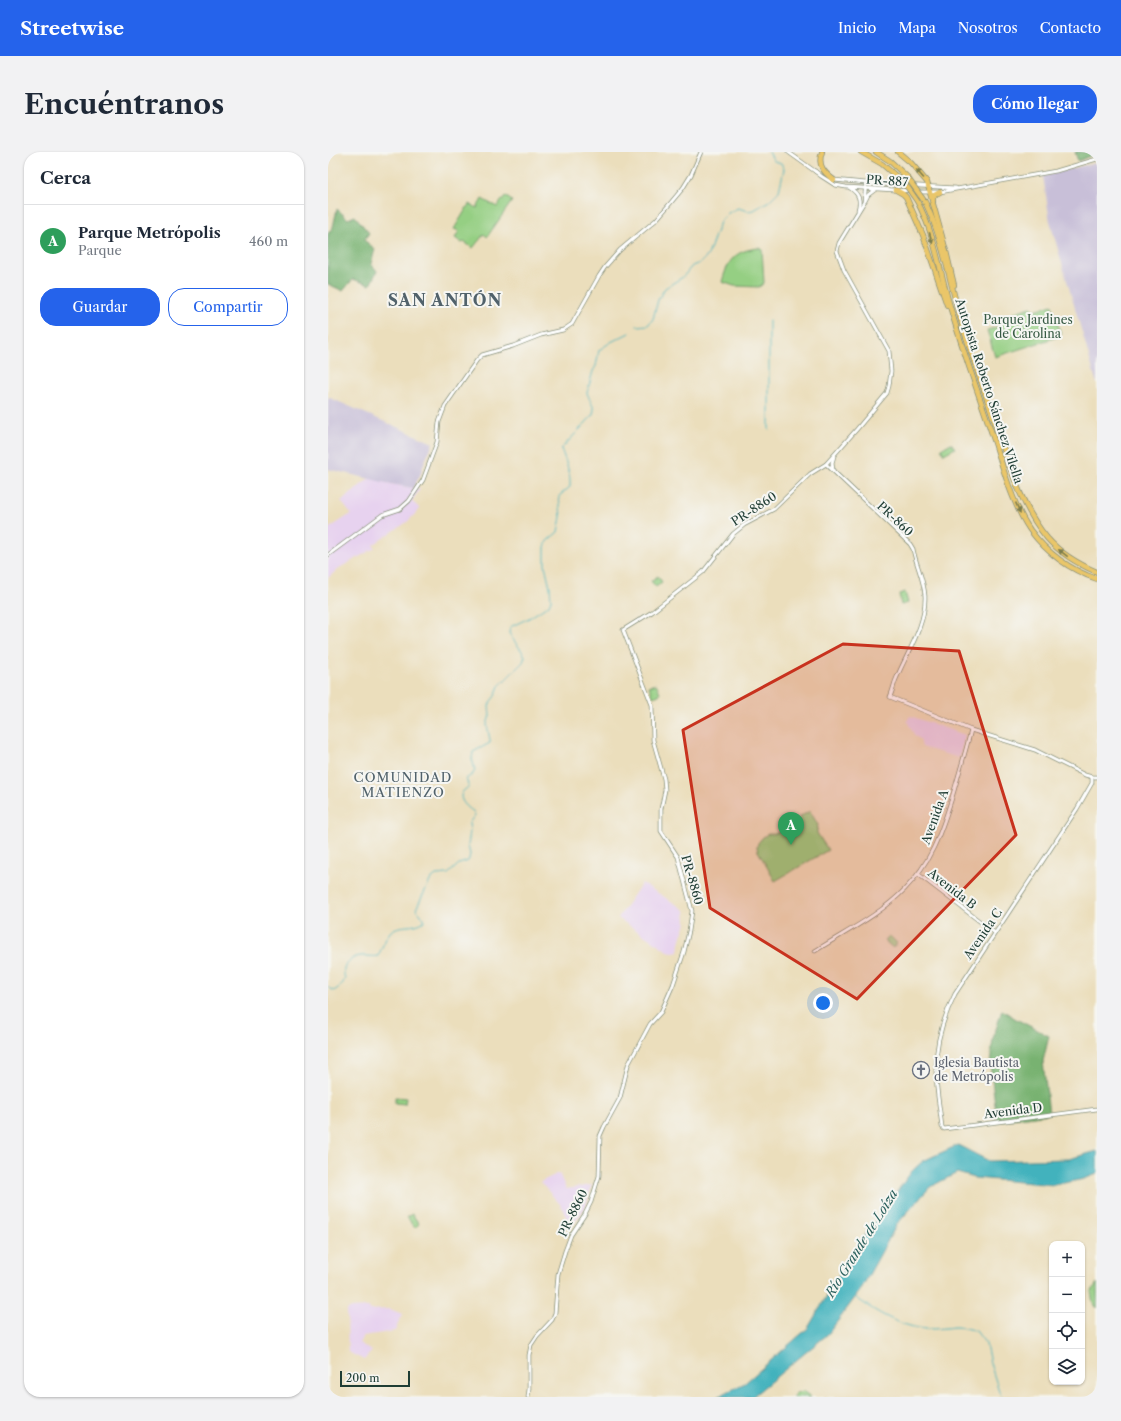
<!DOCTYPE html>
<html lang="es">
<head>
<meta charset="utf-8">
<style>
  body { margin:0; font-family:"Libre Caslon Text",serif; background:#f2f2f3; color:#1f2937 }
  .controls { position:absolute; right:12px; bottom:12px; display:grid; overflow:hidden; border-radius:8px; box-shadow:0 1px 3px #0004 }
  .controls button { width:36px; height:36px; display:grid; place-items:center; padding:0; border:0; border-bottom:1px solid #e0e1e3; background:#fff; color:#1f2937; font:20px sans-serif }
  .scale { position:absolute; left:12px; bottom:10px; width:70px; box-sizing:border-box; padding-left:4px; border:2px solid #1f3d34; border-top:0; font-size:11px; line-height:14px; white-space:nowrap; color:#1f3d34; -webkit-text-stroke:3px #f6f6f2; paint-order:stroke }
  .you { position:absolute; left:495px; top:851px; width:14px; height:14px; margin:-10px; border:3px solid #fff; border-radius:50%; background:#1a73e8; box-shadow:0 0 0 6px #1a73e833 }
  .badge { display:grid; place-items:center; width:26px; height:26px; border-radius:50%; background:#2563eb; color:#fff; font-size:13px; font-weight:700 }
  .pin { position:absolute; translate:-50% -33px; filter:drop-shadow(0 1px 2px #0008) }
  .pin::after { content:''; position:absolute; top:21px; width:14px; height:12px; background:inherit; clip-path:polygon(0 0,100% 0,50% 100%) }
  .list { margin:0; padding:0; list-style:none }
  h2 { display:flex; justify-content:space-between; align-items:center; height:52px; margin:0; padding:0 16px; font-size:17px }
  h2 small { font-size:13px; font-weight:400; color:#747a83 }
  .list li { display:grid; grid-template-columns:26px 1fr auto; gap:12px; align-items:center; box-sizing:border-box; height:72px; padding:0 16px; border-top:1px solid #e0e1e3 }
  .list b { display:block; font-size:15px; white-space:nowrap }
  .list p { margin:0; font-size:13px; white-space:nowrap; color:#747a83 }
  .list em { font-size:13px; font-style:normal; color:#747a83 }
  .actions { display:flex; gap:8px; padding:12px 16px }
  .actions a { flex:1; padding:9px 0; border:1px solid #2563eb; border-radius:16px; text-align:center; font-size:14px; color:#2563eb }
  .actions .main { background:#2563eb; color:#fff }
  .icon { flex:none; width:22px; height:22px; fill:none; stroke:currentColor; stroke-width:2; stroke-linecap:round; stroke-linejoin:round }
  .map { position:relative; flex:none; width:769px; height:1245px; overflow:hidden; border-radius:16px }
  header { display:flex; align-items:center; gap:24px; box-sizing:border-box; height:56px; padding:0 20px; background:#2563eb; color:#fff }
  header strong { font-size:19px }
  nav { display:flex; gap:22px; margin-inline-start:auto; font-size:14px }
  .intro { display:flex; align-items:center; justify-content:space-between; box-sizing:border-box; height:96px; padding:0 24px }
  h1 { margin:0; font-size:28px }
  .button { padding:10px 18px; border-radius:16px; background:#2563eb; color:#fff; font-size:14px; font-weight:700 }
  main { display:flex; gap:24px; padding:0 24px }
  aside { flex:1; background:#fff; border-radius:16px; box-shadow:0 1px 3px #0004 }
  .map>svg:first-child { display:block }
  .built { fill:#e7d2ef }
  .industrial { fill:#c8bfd8 }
  .green { fill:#95cf83; stroke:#5a865c }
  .forest { fill:#78b271; stroke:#4c7852 }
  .water { fill:#43b2bd; stroke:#317878 }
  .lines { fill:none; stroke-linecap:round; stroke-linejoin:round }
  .stream { stroke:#43b2bd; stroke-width:1 }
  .tertiary-casing { stroke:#858e78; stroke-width:4.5 }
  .motorway-casing { stroke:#858e78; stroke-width:6 }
  .tertiary { stroke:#fff; stroke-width:3 }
  .motorway { stroke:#eac669; stroke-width:4.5 }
  .motorway-bridge-casing { stroke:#858e78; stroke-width:6; stroke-linecap:butt }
  .motorway-bridge { stroke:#eac669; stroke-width:4.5 }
  .oneway { fill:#7a7b4c }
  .marked { fill:#c8321e; fill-opacity:0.2; stroke:#c8321e; stroke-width:3; stroke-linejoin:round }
  .labels { text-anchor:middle; stroke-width:4; stroke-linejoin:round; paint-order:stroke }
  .street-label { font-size:12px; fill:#1f3d34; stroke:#f6f6f2 }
  .park-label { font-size:12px; fill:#375a44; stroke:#f6f6f2 }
  .worship-label { font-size:12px; fill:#5b616d; stroke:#f6f6f2; text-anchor:start }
  .neighbourhood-label { font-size:13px; letter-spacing:1px; fill:#51626b; stroke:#f6f6f2 }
  .water-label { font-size:13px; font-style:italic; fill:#2a605d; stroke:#f6f6f2 }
  .district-label { font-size:16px; font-weight:bold; letter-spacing:1px; fill:#51626b; stroke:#f6f6f2 }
</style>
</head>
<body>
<header>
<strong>Streetwise</strong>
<nav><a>Inicio</a><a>Mapa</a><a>Nosotros</a><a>Contacto</a></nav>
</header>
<div class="intro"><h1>Encuéntranos</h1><a class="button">Cómo llegar</a></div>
<main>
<aside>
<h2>Cerca<small></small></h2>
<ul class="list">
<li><span class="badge" style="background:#2e9e5b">A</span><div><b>Parque Metrópolis</b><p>Parque</p></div><em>460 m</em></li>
</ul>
<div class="actions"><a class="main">Guardar</a><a>Compartir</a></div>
</aside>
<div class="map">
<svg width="769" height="1245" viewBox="0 0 769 1245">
  <rect width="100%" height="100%" fill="#f6f6f2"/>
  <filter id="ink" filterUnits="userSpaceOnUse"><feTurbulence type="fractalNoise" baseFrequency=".025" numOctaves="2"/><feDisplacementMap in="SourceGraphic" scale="8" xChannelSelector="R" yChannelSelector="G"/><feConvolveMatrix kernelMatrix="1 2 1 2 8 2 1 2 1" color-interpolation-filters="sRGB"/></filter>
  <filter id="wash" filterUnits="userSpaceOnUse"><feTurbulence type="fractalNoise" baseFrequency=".012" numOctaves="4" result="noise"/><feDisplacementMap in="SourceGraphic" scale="16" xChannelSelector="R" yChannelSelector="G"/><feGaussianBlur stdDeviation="0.9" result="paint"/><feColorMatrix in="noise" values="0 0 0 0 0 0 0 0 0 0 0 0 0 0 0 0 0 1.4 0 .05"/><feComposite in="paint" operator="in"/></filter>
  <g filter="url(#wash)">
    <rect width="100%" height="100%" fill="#ebdebc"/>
    <g class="built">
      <polygon points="42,326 63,332 92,337 84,349 92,357 79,370 45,393 47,396 11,416 0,426 0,377 23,362 13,349"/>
      <polygon points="582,564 637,583 631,606 594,595 592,587 587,584 579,569"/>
      <polygon points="314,731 357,758 358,770 349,801 340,799 290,766"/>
      <polygon points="231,1021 238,1037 264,1033 257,1056 243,1075 232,1052 212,1030"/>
      <polygon points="41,1155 42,1158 62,1157 74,1162 67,1179 35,1184 31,1191 44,1199 36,1208 20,1200 19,1158 24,1156"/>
    </g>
    <g class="industrial">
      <polygon points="769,10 769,232 722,70 715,24"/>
      <polygon points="0,245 105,291 96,311 92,324 85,336 63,332 0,317"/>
    </g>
    <g class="green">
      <polygon points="177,44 184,49 159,85 156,82 145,96 136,90 134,91 127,86 131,79 126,77 141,52 149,56 154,47 169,55"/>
      <path d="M430,96l4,1 2,34 -5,4 -25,-1 -12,-4c6,-22 12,-31 36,-34z"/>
      <polygon points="724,153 733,183 732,184 667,205 659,178 670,175 668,170 684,164 687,160 703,155 707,158"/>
      <polygon points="623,291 627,296 616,302 613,297"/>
      <polygon points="330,424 334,430 328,435 323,429"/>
      <polygon points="577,440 580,451 573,453 571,442"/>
      <polygon points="328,532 329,533 332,541 331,543 325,545 321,534"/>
      <polygon points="482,659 490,673 489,678 489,681 500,698 447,729 430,699 429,695 430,691 435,685 440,682 447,682 470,669 473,664"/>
      <polygon points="562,784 569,791 565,796 557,789"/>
      <polygon points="67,945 78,946 77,952 67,951"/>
      <polygon points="84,1062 91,1072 87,1076 79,1065"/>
      <polygon points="769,1131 769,1156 765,1151 763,1140"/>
      <polygon points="475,1239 483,1245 464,1245 468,1241"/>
    </g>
    <g class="forest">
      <polygon points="747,0 769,0 769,1 750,9"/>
      <polygon points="9,57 20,67 27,64 41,81 36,88 47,97 43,112 49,119 42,133 25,127 15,139 0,132 0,82 5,75"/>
      <polygon points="674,858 688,867 721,884 715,909 721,962 669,969 662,912 665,887"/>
    </g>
    <polygon class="water" points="630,993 661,1009 741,1007 769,999 769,1022 756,1027 726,1033 647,1026 629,1021 602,1035 569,1072 532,1139 500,1182 424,1245 389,1245 417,1231 480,1176 524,1101 584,1019 595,1009"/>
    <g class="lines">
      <g class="stream">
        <polyline points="309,174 320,173 325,167 330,148 337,136 355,125 364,114 372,111 380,103 392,70 400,61 410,56 420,59 426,58 441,49 451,39 456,17 453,11 446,9 441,0"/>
        <polyline points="441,278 441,169"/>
        <path d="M0,835l2,2 4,2 8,-6 3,-7c-5,-13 7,-23 20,-22 5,0 8,1 13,0 4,-8 7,-17 12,-24 8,-9 25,-3 34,-11v-2l-8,-10 15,-30 5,-4 12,-1 11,-10 9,-3 1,-2 1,-5 -2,-8 2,-15 -1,-8 6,-8 -1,-3c-9,-6 -21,-17 -5,-25l-3,-8 7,-5 2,-4 -3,-11 1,-7 17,-9v-3l-3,-15 3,-10 -1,-9 2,-5 4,-5 4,-10 24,-24 2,-6c-5,-9 -12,-15 -16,-23l1,-6 19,-9 20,-13 2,-5 -1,-13 -5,-22v-18l2,-6 11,-9 3,-15 -2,-21 11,-9c1,-13 -4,-25 -9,-38l32,-34 1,-6 -7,-16 6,-22 3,-5 3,-16 12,-8 18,-9"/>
        <path d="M527,1145c22,16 46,30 72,32 10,0 19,-1 28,-2 7,0 14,2 21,4l10,13 4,19 10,31 3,3"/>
      </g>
    </g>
  </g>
  <g filter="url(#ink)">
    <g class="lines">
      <g class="tertiary-casing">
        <g id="tertiary">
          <polyline points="460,0 488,20"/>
          <polyline points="487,19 493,24 507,33 518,35 583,39"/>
          <polyline points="506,28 538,31 628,36"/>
          <path d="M522,36c9,6 11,12 8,22"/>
          <polyline points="589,40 612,40 728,19 769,7"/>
          <polyline points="537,49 540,43 548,37"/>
          <path d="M498,312l84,80 3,5c3,16 11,30 12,47 1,29 -17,55 -28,81 -3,6 -4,13 -7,20l81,33 64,20 50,25 7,2h5"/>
          <polyline points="505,318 504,311 506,304"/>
          <polyline points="0,403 54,363 72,357 81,349 95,328 109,290 111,270 117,254 149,208 154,203 185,194 213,183 235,178 244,172 271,124 277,115 292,98 328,68 340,54 355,36 363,23 373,0"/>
          <path d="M764,625v6l-15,26 -122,185c-12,24 -20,51 -19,78 0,18 4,37 6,55l2,2 153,-20"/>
          <polyline points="590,722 667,781"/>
          <path d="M487,799c30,-19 65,-36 90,-62 26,-27 35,-54 46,-88 7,-24 14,-47 20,-71"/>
          <polyline points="200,1245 201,1237 201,1203 203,1193 209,1184 224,1168 227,1161 230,1122 237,1099 243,1083 257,1062 263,1050 271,1024 272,984 276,975 292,946 300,913 322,872 333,860 345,833 356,800 361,779 364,759 350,705 333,679 333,657 337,638 336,627 325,588 324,553 295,478 324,460 375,420 405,382 416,373 446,357 482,322 498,312 529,277 559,241 561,234 563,219 561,199 516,118 509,99 511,91 536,50 538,31"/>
        </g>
      </g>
      <g class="motorway-casing">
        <g id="motorway">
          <path d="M494,0c-5,13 2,21 12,28"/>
          <polyline points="533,0 554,12 569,25"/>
          <polyline points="548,0 562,9 579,25"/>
          <polyline points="570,0 583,11 599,30 618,99 626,133"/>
          <polyline points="568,38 575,42 578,45 595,83 619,153"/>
          <path d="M589,49c16,29 22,64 30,95 13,47 30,93 45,138 11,32 19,68 38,96 17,23 40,40 67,49"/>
          <polyline points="605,49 605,44 612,40"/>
          <path d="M597,50c17,35 24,75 34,112 12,42 28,83 41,124 12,35 23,71 47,100 14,16 31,26 50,34"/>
        </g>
      </g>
      <use href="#tertiary" class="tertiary"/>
      <use href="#motorway" class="motorway"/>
      <g class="motorway-bridge-casing">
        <g id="motorway-bridge">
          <polyline points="569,25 580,36 589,49"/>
          <polyline points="579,25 597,50"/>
        </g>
      </g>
      <use href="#motorway-bridge" class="motorway-bridge"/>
    </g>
    <defs><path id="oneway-solid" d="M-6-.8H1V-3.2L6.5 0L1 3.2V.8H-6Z"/></defs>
    <g class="oneway">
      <use href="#oneway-solid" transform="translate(592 22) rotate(-131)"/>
      <use href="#oneway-solid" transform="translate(603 86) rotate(74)"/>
      <use href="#oneway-solid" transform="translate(690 356) rotate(66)"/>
      <use href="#oneway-solid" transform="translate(735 401) rotate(-142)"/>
    </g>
  </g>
  <path class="marked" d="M515,492l116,7 57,184 -159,164 -147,-91 -27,-178z"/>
  <defs>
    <g id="church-ring" transform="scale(0.9)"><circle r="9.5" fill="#f6f6f2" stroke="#6b7280" stroke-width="1.5"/><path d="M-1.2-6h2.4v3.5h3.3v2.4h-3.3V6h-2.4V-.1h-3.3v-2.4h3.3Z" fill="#6b7280"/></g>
  </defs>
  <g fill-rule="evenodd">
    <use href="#church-ring" x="593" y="918"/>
  </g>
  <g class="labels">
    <g class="street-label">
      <text transform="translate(559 29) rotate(4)" y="4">PR-887</text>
      <text transform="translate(661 239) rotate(72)" y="4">Autopista Roberto Sánchez Vilella</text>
      <text transform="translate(426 357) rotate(-33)" y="4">PR-8860</text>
      <text transform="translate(567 367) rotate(43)" y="4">PR-860</text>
      <text transform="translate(607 665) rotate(-70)" y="4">Avenida A</text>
      <text transform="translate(364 728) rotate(74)" y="4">PR-8860</text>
      <text transform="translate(624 737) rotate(38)" y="4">Avenida B</text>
      <text transform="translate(655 782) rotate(-56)" y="4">Avenida C</text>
      <text transform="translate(685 959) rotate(-7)" y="4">Avenida D</text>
      <text transform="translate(245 1061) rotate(-64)" y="4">PR-8860</text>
    </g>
    <g class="park-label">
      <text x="700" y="172">Parque Jardines<tspan x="700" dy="14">de Carolina</tspan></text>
    </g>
    <g class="worship-label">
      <text x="606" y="915">Iglesia Bautista<tspan x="606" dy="14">de Metrópolis</tspan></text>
    </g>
    <g class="neighbourhood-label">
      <text x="75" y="630">COMUNIDAD<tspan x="75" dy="15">MATIENZO</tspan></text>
    </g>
    <g class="water-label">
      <text transform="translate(533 1091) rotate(-58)" y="5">Río Grande de Loíza</text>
    </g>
    <g class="district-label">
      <text x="117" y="154">SAN ANTÓN</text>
    </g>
  </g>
</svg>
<div class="controls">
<button>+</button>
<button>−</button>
<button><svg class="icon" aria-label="locate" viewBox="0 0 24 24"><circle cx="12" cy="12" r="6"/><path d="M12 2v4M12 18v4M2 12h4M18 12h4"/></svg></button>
<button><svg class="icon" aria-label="layers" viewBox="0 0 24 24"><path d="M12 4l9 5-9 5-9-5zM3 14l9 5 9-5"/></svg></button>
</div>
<div class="scale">200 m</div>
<div class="you"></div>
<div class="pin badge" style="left:463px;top:693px;background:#2e9e5b">A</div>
</div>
</main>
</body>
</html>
